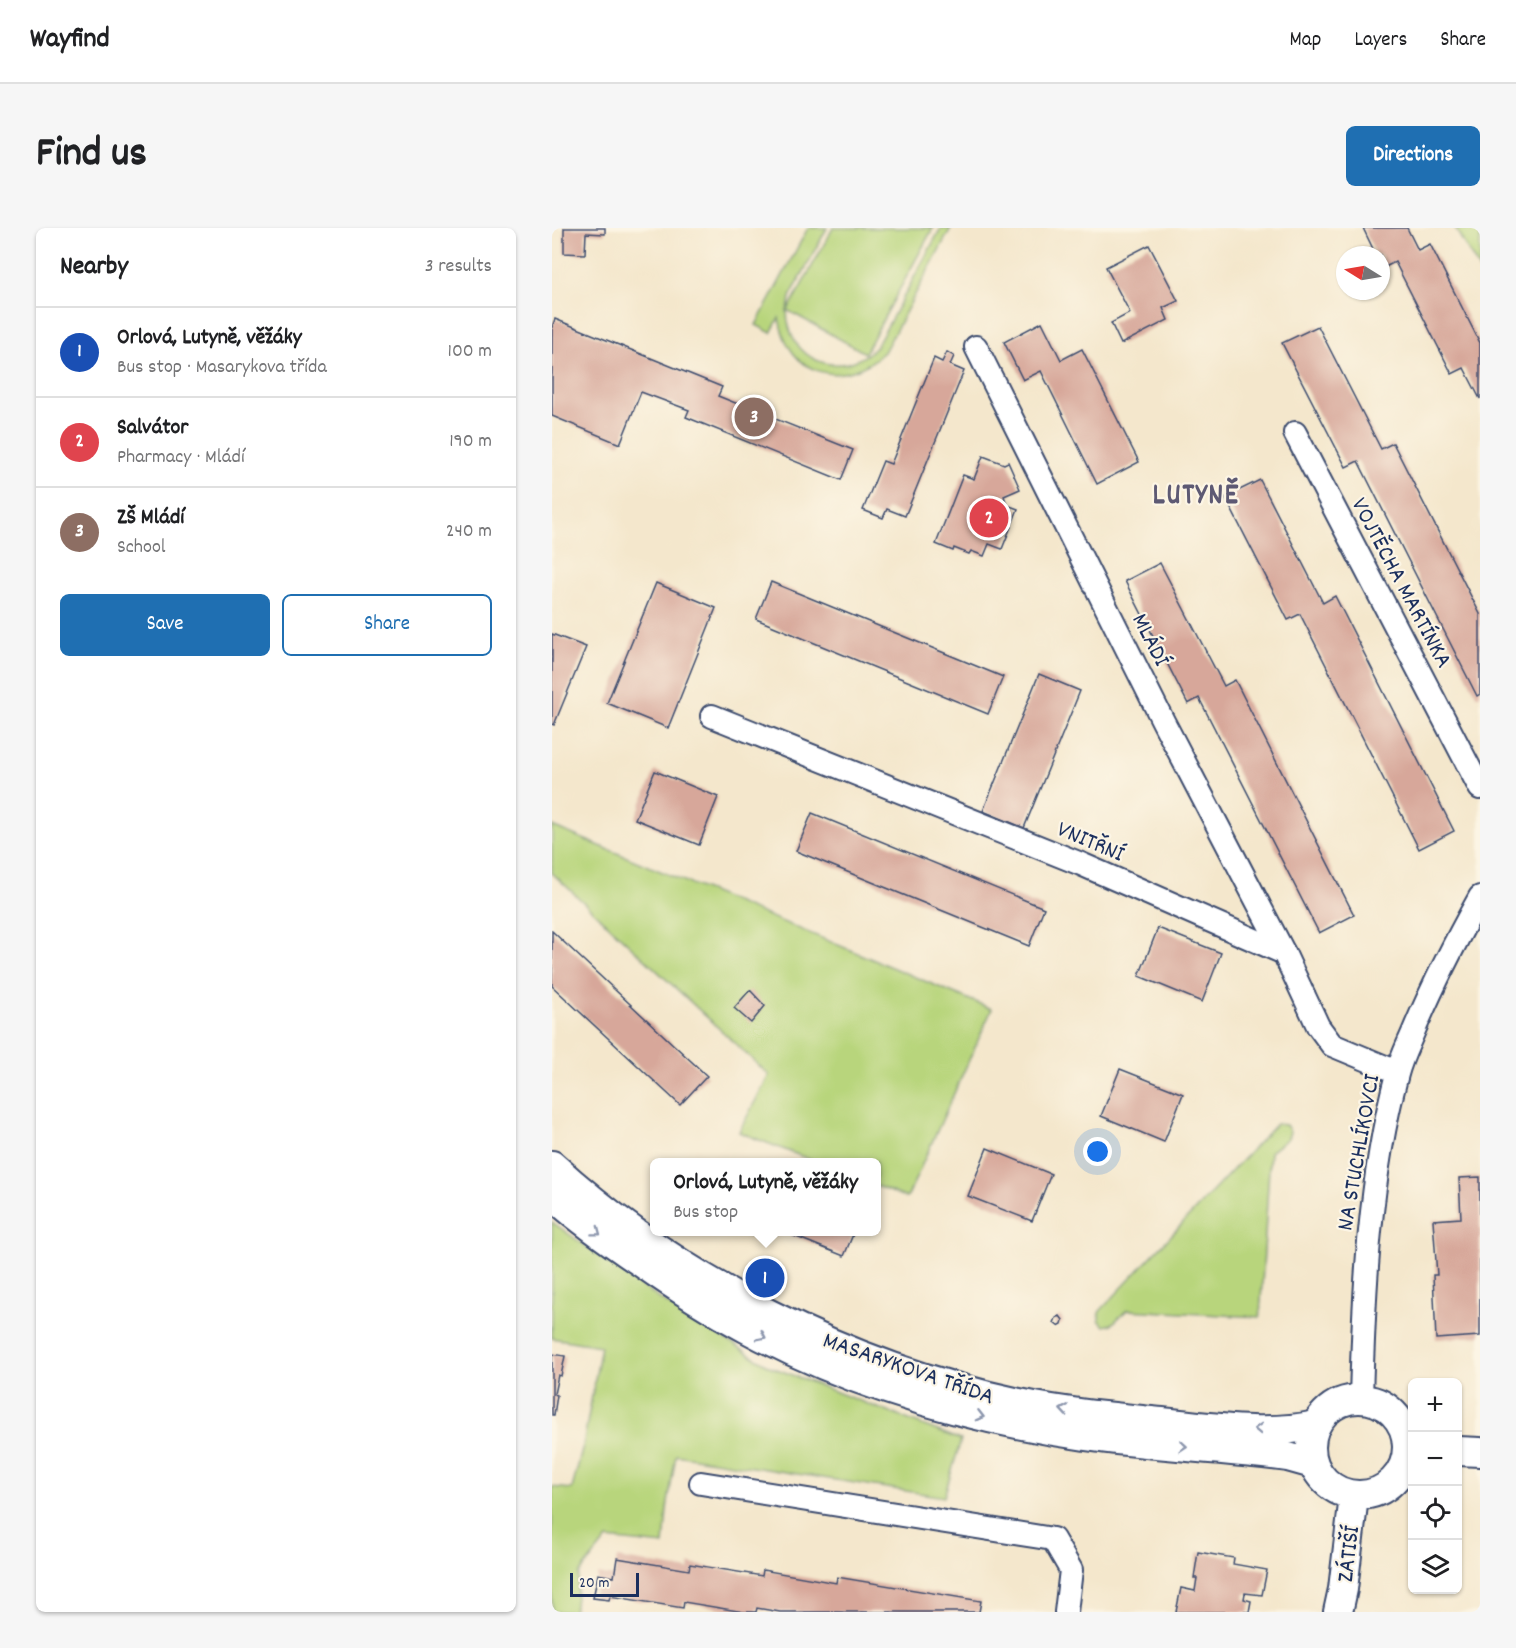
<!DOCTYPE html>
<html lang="en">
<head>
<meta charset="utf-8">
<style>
  body { margin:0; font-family:Dekko,sans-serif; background:#f6f6f6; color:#202124 }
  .controls { position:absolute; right:18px; bottom:18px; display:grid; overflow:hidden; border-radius:9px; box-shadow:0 2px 4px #0004 }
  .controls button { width:54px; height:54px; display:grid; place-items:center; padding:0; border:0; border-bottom:2px solid #e0e0e0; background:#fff; color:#202124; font:30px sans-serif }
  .compass { position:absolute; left:784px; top:18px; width:54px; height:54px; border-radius:50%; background:#fff; box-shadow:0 2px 4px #0004; rotate:281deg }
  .scale { position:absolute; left:18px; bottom:15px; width:69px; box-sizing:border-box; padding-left:6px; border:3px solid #1b2f5e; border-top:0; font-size:16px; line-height:21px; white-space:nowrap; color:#1b2f5e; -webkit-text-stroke:4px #fcf5e5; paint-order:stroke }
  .you { position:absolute; left:546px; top:924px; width:21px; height:21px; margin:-15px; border:4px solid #fff; border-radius:50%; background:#1a73e8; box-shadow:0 0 0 9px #1a73e833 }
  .badge { display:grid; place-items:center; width:39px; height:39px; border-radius:50%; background:#1f6fb2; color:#fff; font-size:20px; font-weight:700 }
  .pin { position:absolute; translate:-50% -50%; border:3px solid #fff; box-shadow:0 2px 6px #0006 }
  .popup { position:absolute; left:98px; top:930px; width:231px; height:78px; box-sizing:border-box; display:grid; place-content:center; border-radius:9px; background:#fff; filter:drop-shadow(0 2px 4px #0005); font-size:20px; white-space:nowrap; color:#757577 }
  .popup b { font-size:22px; color:#202124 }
  .popup::after { content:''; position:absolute; left:50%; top:100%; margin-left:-12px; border:12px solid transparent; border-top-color:#fff }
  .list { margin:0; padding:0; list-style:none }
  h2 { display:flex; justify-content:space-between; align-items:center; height:78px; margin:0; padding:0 24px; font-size:26px }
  h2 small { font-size:20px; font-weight:400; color:#757577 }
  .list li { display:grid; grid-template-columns:39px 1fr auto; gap:18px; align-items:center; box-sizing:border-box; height:90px; padding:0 24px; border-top:2px solid #e0e0e0 }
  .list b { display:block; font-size:22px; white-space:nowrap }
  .list p { margin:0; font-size:20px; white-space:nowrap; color:#757577 }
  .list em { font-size:20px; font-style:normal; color:#757577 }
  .actions { display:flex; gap:12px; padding:18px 24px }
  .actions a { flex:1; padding:14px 0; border:2px solid #1f6fb2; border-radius:9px; text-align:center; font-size:21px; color:#1f6fb2 }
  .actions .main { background:#1f6fb2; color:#fff }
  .icon { flex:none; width:33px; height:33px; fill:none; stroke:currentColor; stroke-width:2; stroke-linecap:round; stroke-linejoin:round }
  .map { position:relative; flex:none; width:928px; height:1384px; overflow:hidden; border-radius:9px }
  header { display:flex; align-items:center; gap:36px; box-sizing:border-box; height:84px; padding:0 30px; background:#fff; border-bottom:2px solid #e0e0e0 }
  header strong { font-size:28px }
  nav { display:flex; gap:33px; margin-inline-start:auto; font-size:21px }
  .intro { display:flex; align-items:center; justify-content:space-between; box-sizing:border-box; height:144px; padding:0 36px }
  h1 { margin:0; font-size:42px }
  .button { padding:15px 27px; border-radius:9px; background:#1f6fb2; color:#fff; font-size:21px; font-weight:700 }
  main { display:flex; gap:36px; padding:0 36px }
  aside { flex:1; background:#fff; border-radius:9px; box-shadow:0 2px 4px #0004 }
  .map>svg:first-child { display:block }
  .green { fill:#b8d57b; stroke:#6a826c; stroke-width:1.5 }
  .building { fill:#d7a79a }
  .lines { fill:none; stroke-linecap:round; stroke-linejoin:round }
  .minor-casing { stroke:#3c4b6e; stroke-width:26 }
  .tertiary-casing { stroke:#3c4b6e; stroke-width:32 }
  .minor { stroke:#fff; stroke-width:22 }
  .tertiary { stroke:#fff; stroke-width:28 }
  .oneway { stroke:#8d97ae }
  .labels { text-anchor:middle; stroke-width:4.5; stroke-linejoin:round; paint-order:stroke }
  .street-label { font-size:24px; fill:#1b2f5e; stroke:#fcf5e5 }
  .district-label { font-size:30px; font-weight:bold; letter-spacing:1.5px; fill:#5d5973; stroke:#fcf5e5 }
</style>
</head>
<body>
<header>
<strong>Wayfind</strong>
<nav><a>Map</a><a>Layers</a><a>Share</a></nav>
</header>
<div class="intro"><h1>Find us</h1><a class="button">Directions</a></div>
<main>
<aside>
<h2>Nearby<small>3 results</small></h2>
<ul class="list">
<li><span class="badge" style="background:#1a4fb4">1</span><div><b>Orlová, Lutyně, věžáky</b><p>Bus stop · Masarykova třída</p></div><em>100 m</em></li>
<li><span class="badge" style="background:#e0444e">2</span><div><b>Salvátor</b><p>Pharmacy · Mládí</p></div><em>190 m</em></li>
<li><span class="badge" style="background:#8d6e63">3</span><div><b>ZŠ Mládí</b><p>School</p></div><em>240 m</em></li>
</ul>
<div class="actions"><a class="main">Save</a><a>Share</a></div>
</aside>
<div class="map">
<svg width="928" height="1384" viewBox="0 0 928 1384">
  <rect width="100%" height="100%" fill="#fcf5e5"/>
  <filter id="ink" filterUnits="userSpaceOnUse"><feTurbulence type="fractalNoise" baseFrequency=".0167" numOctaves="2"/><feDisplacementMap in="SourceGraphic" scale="12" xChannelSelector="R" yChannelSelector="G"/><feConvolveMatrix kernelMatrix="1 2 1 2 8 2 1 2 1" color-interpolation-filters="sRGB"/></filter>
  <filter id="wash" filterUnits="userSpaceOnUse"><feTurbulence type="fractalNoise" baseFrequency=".008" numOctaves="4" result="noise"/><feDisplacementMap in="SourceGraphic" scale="24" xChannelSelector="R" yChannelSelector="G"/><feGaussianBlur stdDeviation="1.35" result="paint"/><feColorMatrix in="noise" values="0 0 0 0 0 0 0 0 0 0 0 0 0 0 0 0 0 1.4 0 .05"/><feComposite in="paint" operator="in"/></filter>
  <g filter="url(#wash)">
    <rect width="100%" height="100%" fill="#f4e7cc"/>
    <g class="green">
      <path d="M256,0h19l-37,69 -2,13 45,-82h100l-68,125 -78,-43c0,51 53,72 89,37l65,-119h10l-67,124c-41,39 -96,24 -105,-34l-8,15 -15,-8z"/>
      <polygon points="903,0 928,0 928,43"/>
      <polygon points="0,598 440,781 355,970 324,958 324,934 264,934 187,904 217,847 0,645"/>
      <polygon points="724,896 734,897 738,904 736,910 718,924 708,1089 575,1082 560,1096 552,1098 547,1092 548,1083"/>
      <polygon points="0,994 108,1071 217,1138 409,1212 392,1269 124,1227 115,1281 112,1317 55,1311 27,1346 22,1384 0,1384 0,1259 20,1261 31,1218 49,1118 0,1110"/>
    </g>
    <g id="blocks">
      <g class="building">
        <polygon points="12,0 53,0 53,6 34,5 33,26 12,25"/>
        <polygon points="811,0 855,0 866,22 878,16 928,115 928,171 912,140 900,146 843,34 831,40 829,27 824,27"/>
        <polygon points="597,17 626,73 611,80 616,92 569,116 559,95 578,85 554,39"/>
        <polygon points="3,91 170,159 166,168 301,222 289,252 134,189 137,182 89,164 68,216 0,188 0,99"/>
        <polygon points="490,94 509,132 530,121 587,234 545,256 489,143 471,152 452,114"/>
        <polygon points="766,98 829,221 841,215 928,386 928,466 925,468 806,233 794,239 730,115"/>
        <polygon points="395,124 402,128 398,137 412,143 353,288 335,281 331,290 311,282 331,233 339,236 382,130 390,134"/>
        <polygon points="431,228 452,236 456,234 468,261 452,268 455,277 466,281 450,321 437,316 432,328 419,323 417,326 402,320 401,323 384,316 411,247 422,251"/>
        <polygon points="708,252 771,375 783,368 902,603 867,621 748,386 736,392 673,269"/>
        <polygon points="608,335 672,458 683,452 802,687 767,705 647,470 636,476 573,353"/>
        <polygon points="219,354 451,449 436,486 204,391"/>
        <polygon points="104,355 164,380 116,500 55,475"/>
        <polygon points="0,406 34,419 2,497 0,496"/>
        <polygon points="487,446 528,463 472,600 431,583"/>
        <polygon points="103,543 166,569 147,617 83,591"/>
        <polygon points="260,585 492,680 477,718 244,623"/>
        <polygon points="606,700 669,725 650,774 587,748"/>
        <polygon points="0,703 155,848 128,877 0,758"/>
        <polygon points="198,762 213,778 199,795 182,780"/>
        <polygon points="568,841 631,866 612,914 549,888"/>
        <polygon points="435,920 499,946 480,993 416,968"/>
        <polygon points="928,949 928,1108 884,1111 881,1047 885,1047 881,992 909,990 907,950"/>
        <polygon points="232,1004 302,1004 292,1028"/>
        <polygon points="508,1088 511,1092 510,1096 506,1098 502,1095 504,1090"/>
        <polygon points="0,1126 13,1128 9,1148 6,1147 2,1166 5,1167 2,1187 0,1187"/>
        <polygon points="646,1324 682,1330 681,1336 715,1342 710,1367 693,1365 692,1371 699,1373 697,1384 624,1384 629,1360 643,1363 645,1350 642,1350"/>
        <polygon points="65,1330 137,1342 138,1336 210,1348 211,1342 284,1355 285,1349 429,1373 427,1384 228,1384 205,1380 204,1384 192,1384 132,1374 131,1380 58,1368 57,1372 41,1370 46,1346 62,1349"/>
      </g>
    </g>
  </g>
  <g filter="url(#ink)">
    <use href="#blocks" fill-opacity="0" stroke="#3c4b6e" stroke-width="1.5"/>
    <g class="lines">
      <g class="minor-casing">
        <g id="minor">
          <polyline points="424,119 612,495 732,725"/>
          <polyline points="743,205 928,560"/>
          <polyline points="160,488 529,636 732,725 766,798 780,817 845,844"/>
          <path d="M809,1170c3,-108 8,-219 36,-324 4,-16 12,-31 18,-46 19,-45 41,-88 65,-131"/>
          <polyline points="149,1255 501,1311 519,1342 514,1384"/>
        </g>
      </g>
      <g class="tertiary-casing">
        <g id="tertiary">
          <path d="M0,937c130,118 296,201 467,238 47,10 95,14 143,19 50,5 105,14 154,3"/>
          <path d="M0,967c28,25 59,47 90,68 34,24 68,46 104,65 104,56 222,91 339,108 67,10 136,12 203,21l25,7"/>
          <circle cx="807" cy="1219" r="48"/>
          <polyline points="906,1223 928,1224"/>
          <polyline points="786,1384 791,1361 802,1268"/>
        </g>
      </g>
      <use href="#minor" class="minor"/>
      <use href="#tertiary" class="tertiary"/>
    </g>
    <defs><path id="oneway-chevron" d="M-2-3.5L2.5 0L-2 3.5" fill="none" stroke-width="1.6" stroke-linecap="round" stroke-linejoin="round" transform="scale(1.5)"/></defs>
    <g class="oneway">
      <use href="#oneway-chevron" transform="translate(45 1004) rotate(37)"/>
      <use href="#oneway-chevron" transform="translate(210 1108) rotate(26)"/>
      <use href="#oneway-chevron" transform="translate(512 1182) rotate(-171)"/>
      <use href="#oneway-chevron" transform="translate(428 1188) rotate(14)"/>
      <use href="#oneway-chevron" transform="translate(706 1201) rotate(-178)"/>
      <use href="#oneway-chevron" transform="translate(631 1218) rotate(5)"/>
    </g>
  </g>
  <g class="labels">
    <g class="street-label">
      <text transform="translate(851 354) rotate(62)" y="8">VOJTĚCHA MARTÍNKA</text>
      <text transform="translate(600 411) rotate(63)" y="8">MLÁDÍ</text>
      <text transform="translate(539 612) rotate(23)" y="8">VNITŘNÍ</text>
      <text transform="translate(805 924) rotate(-80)" y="8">NA STUCHLÍKOVCI</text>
      <text transform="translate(357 1139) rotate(19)" y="8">MASARYKOVA TŘÍDA</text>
      <text transform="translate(795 1326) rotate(-83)" y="8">ZÁTIŠÍ</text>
    </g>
    <g class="district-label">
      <text x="644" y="275">LUTYNĚ</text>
    </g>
  </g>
</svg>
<div class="controls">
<button>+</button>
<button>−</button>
<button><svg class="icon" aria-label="locate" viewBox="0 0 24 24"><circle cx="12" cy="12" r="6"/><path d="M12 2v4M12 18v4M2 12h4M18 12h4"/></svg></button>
<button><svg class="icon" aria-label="layers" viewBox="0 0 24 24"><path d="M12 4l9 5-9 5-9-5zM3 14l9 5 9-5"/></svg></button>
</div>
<svg class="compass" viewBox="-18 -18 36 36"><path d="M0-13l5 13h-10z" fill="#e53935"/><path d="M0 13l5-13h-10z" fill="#757577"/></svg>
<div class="scale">20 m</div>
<div class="you"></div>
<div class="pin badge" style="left:213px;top:1050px;background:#1a4fb4">1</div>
<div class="popup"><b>Orlová, Lutyně, věžáky</b>Bus stop</div>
<div class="pin badge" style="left:437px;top:290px;background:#e0444e">2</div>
<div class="pin badge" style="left:202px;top:189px;background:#8d6e63">3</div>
</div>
</main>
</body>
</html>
